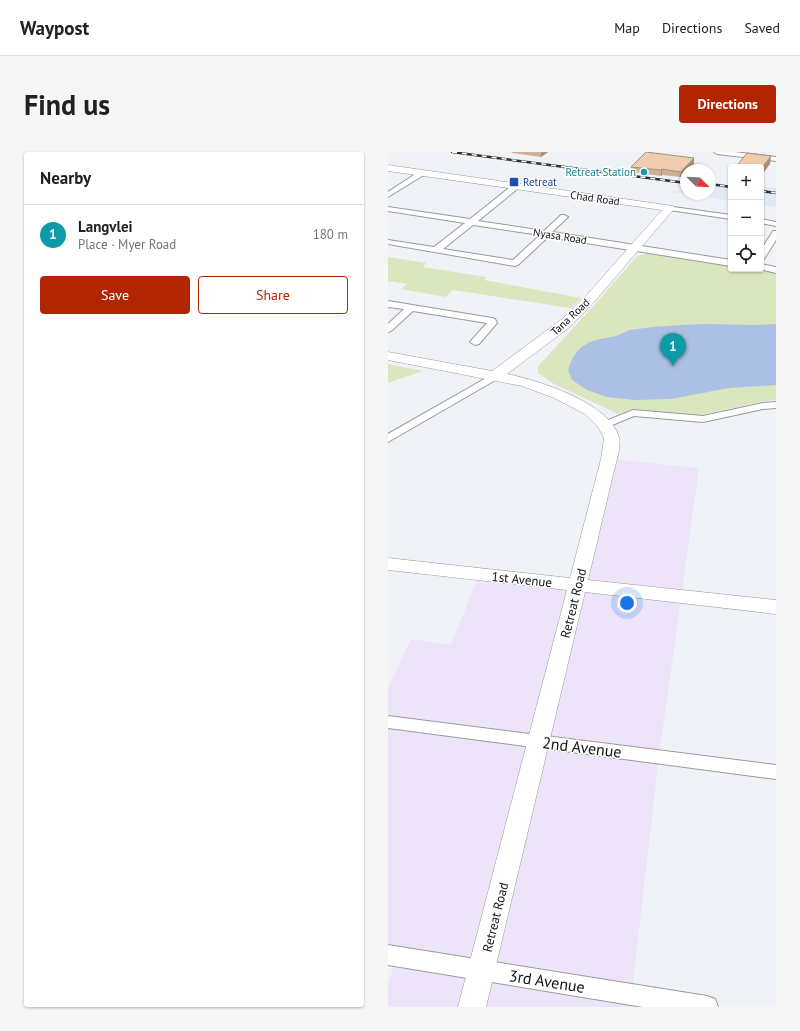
<!DOCTYPE html>
<html lang="en">
<head>
<meta charset="utf-8">
<style>
  body { margin:0; font-family:"PT Sans",sans-serif; background:#f6f6f6; color:#202124 }
  .controls { position:absolute; right:12px; top:12px; display:grid; overflow:hidden; border-radius:4px; box-shadow:0 1px 3px #0004 }
  .controls button { width:36px; height:36px; display:grid; place-items:center; padding:0; border:0; border-bottom:1px solid #e0e0e0; background:#fff; color:#202124; font:20px sans-serif }
  .compass { position:absolute; left:292px; top:12px; width:36px; height:36px; border-radius:50%; background:#fff; box-shadow:0 1px 3px #0004; rotate:114deg }
  .you { position:absolute; left:239px; top:451px; width:14px; height:14px; margin:-10px; border:3px solid #fff; border-radius:50%; background:#1a73e8; box-shadow:0 0 0 6px #1a73e833 }
  .badge { display:grid; place-items:center; width:26px; height:26px; border-radius:50%; background:#b12502; color:#fff; font-size:13px; font-weight:700 }
  .pin { position:absolute; translate:-50% -33px; filter:drop-shadow(0 1px 2px #0008) }
  .pin::after { content:''; position:absolute; top:21px; width:14px; height:12px; background:inherit; clip-path:polygon(0 0,100% 0,50% 100%) }
  .list { margin:0; padding:0; list-style:none }
  h2 { display:flex; justify-content:space-between; align-items:center; height:52px; margin:0; padding:0 16px; font-size:17px }
  h2 small { font-size:13px; font-weight:400; color:#757577 }
  .list li { display:grid; grid-template-columns:26px 1fr auto; gap:12px; align-items:center; box-sizing:border-box; height:60px; padding:0 16px; border-top:1px solid #e0e0e0 }
  .list b { display:block; font-size:15px; white-space:nowrap }
  .list p { margin:0; font-size:13px; white-space:nowrap; color:#757577 }
  .list em { font-size:13px; font-style:normal; color:#757577 }
  .actions { display:flex; gap:8px; padding:12px 16px }
  .actions a { flex:1; padding:9px 0; border:1px solid #b12502; border-radius:4px; text-align:center; font-size:14px; color:#b12502 }
  .actions .main { background:#b12502; color:#fff }
  .icon { flex:none; width:22px; height:22px; fill:none; stroke:currentColor; stroke-width:2; stroke-linecap:round; stroke-linejoin:round }
  .map { position:relative; flex:none; width:388px; height:855px; overflow:hidden; border-radius:4px }
  header { display:flex; align-items:center; gap:24px; box-sizing:border-box; height:56px; padding:0 20px; background:#fff; border-bottom:1px solid #e0e0e0 }
  header strong { font-size:19px }
  nav { display:flex; gap:22px; margin-inline-start:auto; font-size:14px }
  .intro { display:flex; align-items:center; justify-content:space-between; box-sizing:border-box; height:96px; padding:0 24px }
  h1 { margin:0; font-size:28px }
  .button { padding:10px 18px; border-radius:4px; background:#b12502; color:#fff; font-size:14px; font-weight:700 }
  main { display:flex; gap:24px; padding:0 24px }
  aside { flex:1; background:#fff; border-radius:4px; box-shadow:0 1px 3px #0004 }
  .map>svg:first-child { display:block }
  .commercial { fill:#ede4f9 }
  .built { fill:#dfe9f4 }
  .green { fill:#dae6be }
  .water { fill:#acc0e5 }
  .lines { fill:none; stroke-linecap:round; stroke-linejoin:round }
  .street-casing { stroke:#969b9f; stroke-width:2 }
  .secondary-casing { stroke:#969b9f; stroke-width:1 }
  .street { fill:#fff; fill-rule:evenodd }
  .secondary { fill:#fff; fill-rule:evenodd }
  .rail-casing { stroke:#2f3033; stroke-width:2.5 }
  .rail { stroke:#fff; stroke-width:1.5; stroke-dasharray:5; stroke-linecap:butt }
  .wall { fill:#cfb096 }
  .shaded-wall { fill:#a9907a }
  .building { fill:#f1cdaf; stroke:#a9907a }
  .culture-dot { fill:#0f9aa8; stroke:#fff; stroke-width:1.5 }
  .transit-dot { fill:#1a4fb4; stroke:#fff; stroke-width:1.5 }
  .labels { text-anchor:middle; stroke-width:3; stroke-linejoin:round; paint-order:stroke }
  .far-culture-label { font-size:11px; fill:#0d838f; stroke:#fff; text-anchor:end }
  .far-transit-label { font-size:11px; fill:#164399; stroke:#fff; text-anchor:start }
  .far-street-label { font-size:11px; fill:#101113; stroke:#fff }
  .street-label { font-size:13px; fill:#101113; stroke:#fff }
  .near-street-label { font-size:16px; fill:#101113; stroke:#fff }
</style>
</head>
<body>
<header>
<strong>Waypost</strong>
<nav><a>Map</a><a>Directions</a><a>Saved</a></nav>
</header>
<div class="intro"><h1>Find us</h1><a class="button">Directions</a></div>
<main>
<aside>
<h2>Nearby<small></small></h2>
<ul class="list">
<li><span class="badge" style="background:#0f9aa8">1</span><div><b>Langvlei</b><p>Place · Myer Road</p></div><em>180 m</em></li>
</ul>
<div class="actions"><a class="main">Save</a><a>Share</a></div>
</aside>
<div class="map">
<svg width="388" height="855" viewBox="0 0 388 855">
  <rect width="100%" height="100%" fill="#eff3f8"/>
  <polygon class="commercial" points="221,307 311,316 271,605 242,855 0,855 0,832 9,805 0,803 0,536 23,487 63,493 91,422 190,433"/>
  <g class="built">
    <polygon points="343,33 343,49 283,40 298,38 298,42 322,42 322,35"/>
    <polygon points="373,34 388,36 388,55 373,53"/>
  </g>
  <g class="green">
    <polygon points="263,101 343,113 343,117 368,117 388,120 388,248 377,249 312,263 242,258 230,262 166,232 150,221 150,214 153,211 210,149 249,104"/>
    <polygon points="0,105 38,111 35,115 98,125 96,128 193,146 183,156 65,138 58,145 13,137 19,132 0,129"/>
    <polygon points="0,212 35,219 0,231"/>
  </g>
  <path class="water" d="M316,172l50,1 22,-1v61l-47,3 -58,11 -36,1 -28,-3 -20,-7 -15,-10 -4,-10c9,-28 22,-29 48,-34 5,-1 9,-5 14,-6 25,-4 49,-5 74,-6z"/>
  <g class="lines">
    <g class="street-casing">
      <g id="street">
        <polygon points="326,0 346,0 388,5 388,9 329,2"/>
        <polygon points="32,19 38,19 39,21 0,45 0,40"/>
        <path d="M126,32h3l4,2 -43,35 66,10 17,-16h3l4,2 -16,15 179,28v6l-183,-29 -30,28 -3,1 -127,-22v-4l46,7 31,-24 -77,-12v-4l82,12zM85,73l67,10 -27,25 -70,-11z"/>
        <polygon points="278,54 343,63 343,67 281,58 278,58"/>
        <polygon points="373,67 388,70 388,74 373,71"/>
        <polygon points="385,79 388,79 388,88 376,107 373,108 373,98"/>
        <polygon points="373,112 388,115 388,121 371,117 373,117"/>
        <polygon points="0,149 104,166 107,167 109,171 91,192 87,193 82,190 99,171 25,159 3,179 0,180 0,172 16,157 0,155"/>
        <polygon points="107,221 111,222 112,224 111,226 0,290 0,282"/>
        <polygon points="388,250 388,256 375,257 315,270 246,264 217,276 213,275 211,273 213,271 245,258 315,264 375,251"/>
        <polygon points="0,564 388,613 388,627 0,576"/>
        <polygon points="0,793 319,844 327,847 330,855 255,855 0,813"/>
      </g>
    </g>
    <g class="secondary-casing">
      <path id="secondary" d="M0,13l285,41 1,2 -1,2 -79,92 -23,24 -64,48c31,6 103,29 112,63 3,8 -5,33 -7,42 -8,34 -16,67 -24,101l188,20v14l-191,-22 -99,415h-28l109,-417 -179,-20v-12l182,20 31,-119 3,-21 -6,-11 -13,-13 -31,-16 -32,-12 -134,-26v-8l104,19 69,-51 25,-24 76,-86 -274,-39z"/>
    </g>
    <use href="#street" class="street"/>
    <use href="#secondary" class="secondary"/>
    <g class="rail-casing">
      <g id="rail">
        <polyline points="64,0 298,31"/>
        <polyline points="322,32 343,35"/>
        <polyline points="373,39 388,41"/>
      </g>
    </g>
    <use href="#rail" class="rail"/>
  </g>
  <g class="wall">
    <polygon points="124,0 160,0 153,5 124,1"/>
    <polygon points="306,6 306,12 292,25 274,23 273,24 243,20 243,15"/>
    <polygon points="343,20 343,33 340,32 341,23"/>
  </g>
  <g class="shaded-wall">
    <polygon points="154,0 160,0 153,5 153,1"/>
    <polygon points="383,4 382,12 373,24 373,17"/>
    <polygon points="306,6 306,12 300,18 298,18 298,20 292,25 293,20"/>
    <polygon points="274,17 274,23 273,24 273,18"/>
  </g>
  <g class="building">
    <polygon points="258,0 306,6 293,20 274,17 273,18 243,15"/>
    <polygon points="359,1 383,4 373,17 373,15 348,15"/>
  </g>
  <circle class="culture-dot" cx="256" cy="20" r="4"/>
  <rect class="transit-dot" x="121" y="25" width="10" height="10" rx="2"/>
  <g class="labels">
    <g class="far-culture-label">
      <text x="248" y="24">Retreat Station</text>
    </g>
    <g class="far-transit-label">
      <text x="135" y="34">Retreat</text>
    </g>
    <g class="far-street-label">
      <text transform="translate(207 46) rotate(8)" y="4">Chad Road</text>
      <text transform="translate(172 84) rotate(9)" y="4">Nyasa Road</text>
      <text transform="translate(182 165) rotate(-43)" y="4">Tana Road</text>
    </g>
    <g class="street-label">
      <text transform="translate(134 427) rotate(6)" y="5">1st Avenue</text>
      <text transform="translate(185 451) rotate(-76)" y="5">Retreat Road</text>
      <text transform="translate(107 765) rotate(-76)" y="5">Retreat Road</text>
    </g>
    <g class="near-street-label">
      <text transform="translate(194 595) rotate(7)" y="6">2nd Avenue</text>
      <text transform="translate(159 829) rotate(9)" y="6">3rd Avenue</text>
    </g>
  </g>
</svg>
<div class="controls">
<button>+</button>
<button>−</button>
<button><svg class="icon" aria-label="locate" viewBox="0 0 24 24"><circle cx="12" cy="12" r="6"/><path d="M12 2v4M12 18v4M2 12h4M18 12h4"/></svg></button>
</div>
<svg class="compass" viewBox="-18 -18 36 36"><path d="M0-13l5 13h-10z" fill="#e53935"/><path d="M0 13l5-13h-10z" fill="#757577"/></svg>
<div class="you"></div>
<div class="pin badge" style="left:285px;top:214px;background:#0f9aa8">1</div>
</div>
</main>
</body>
</html>
